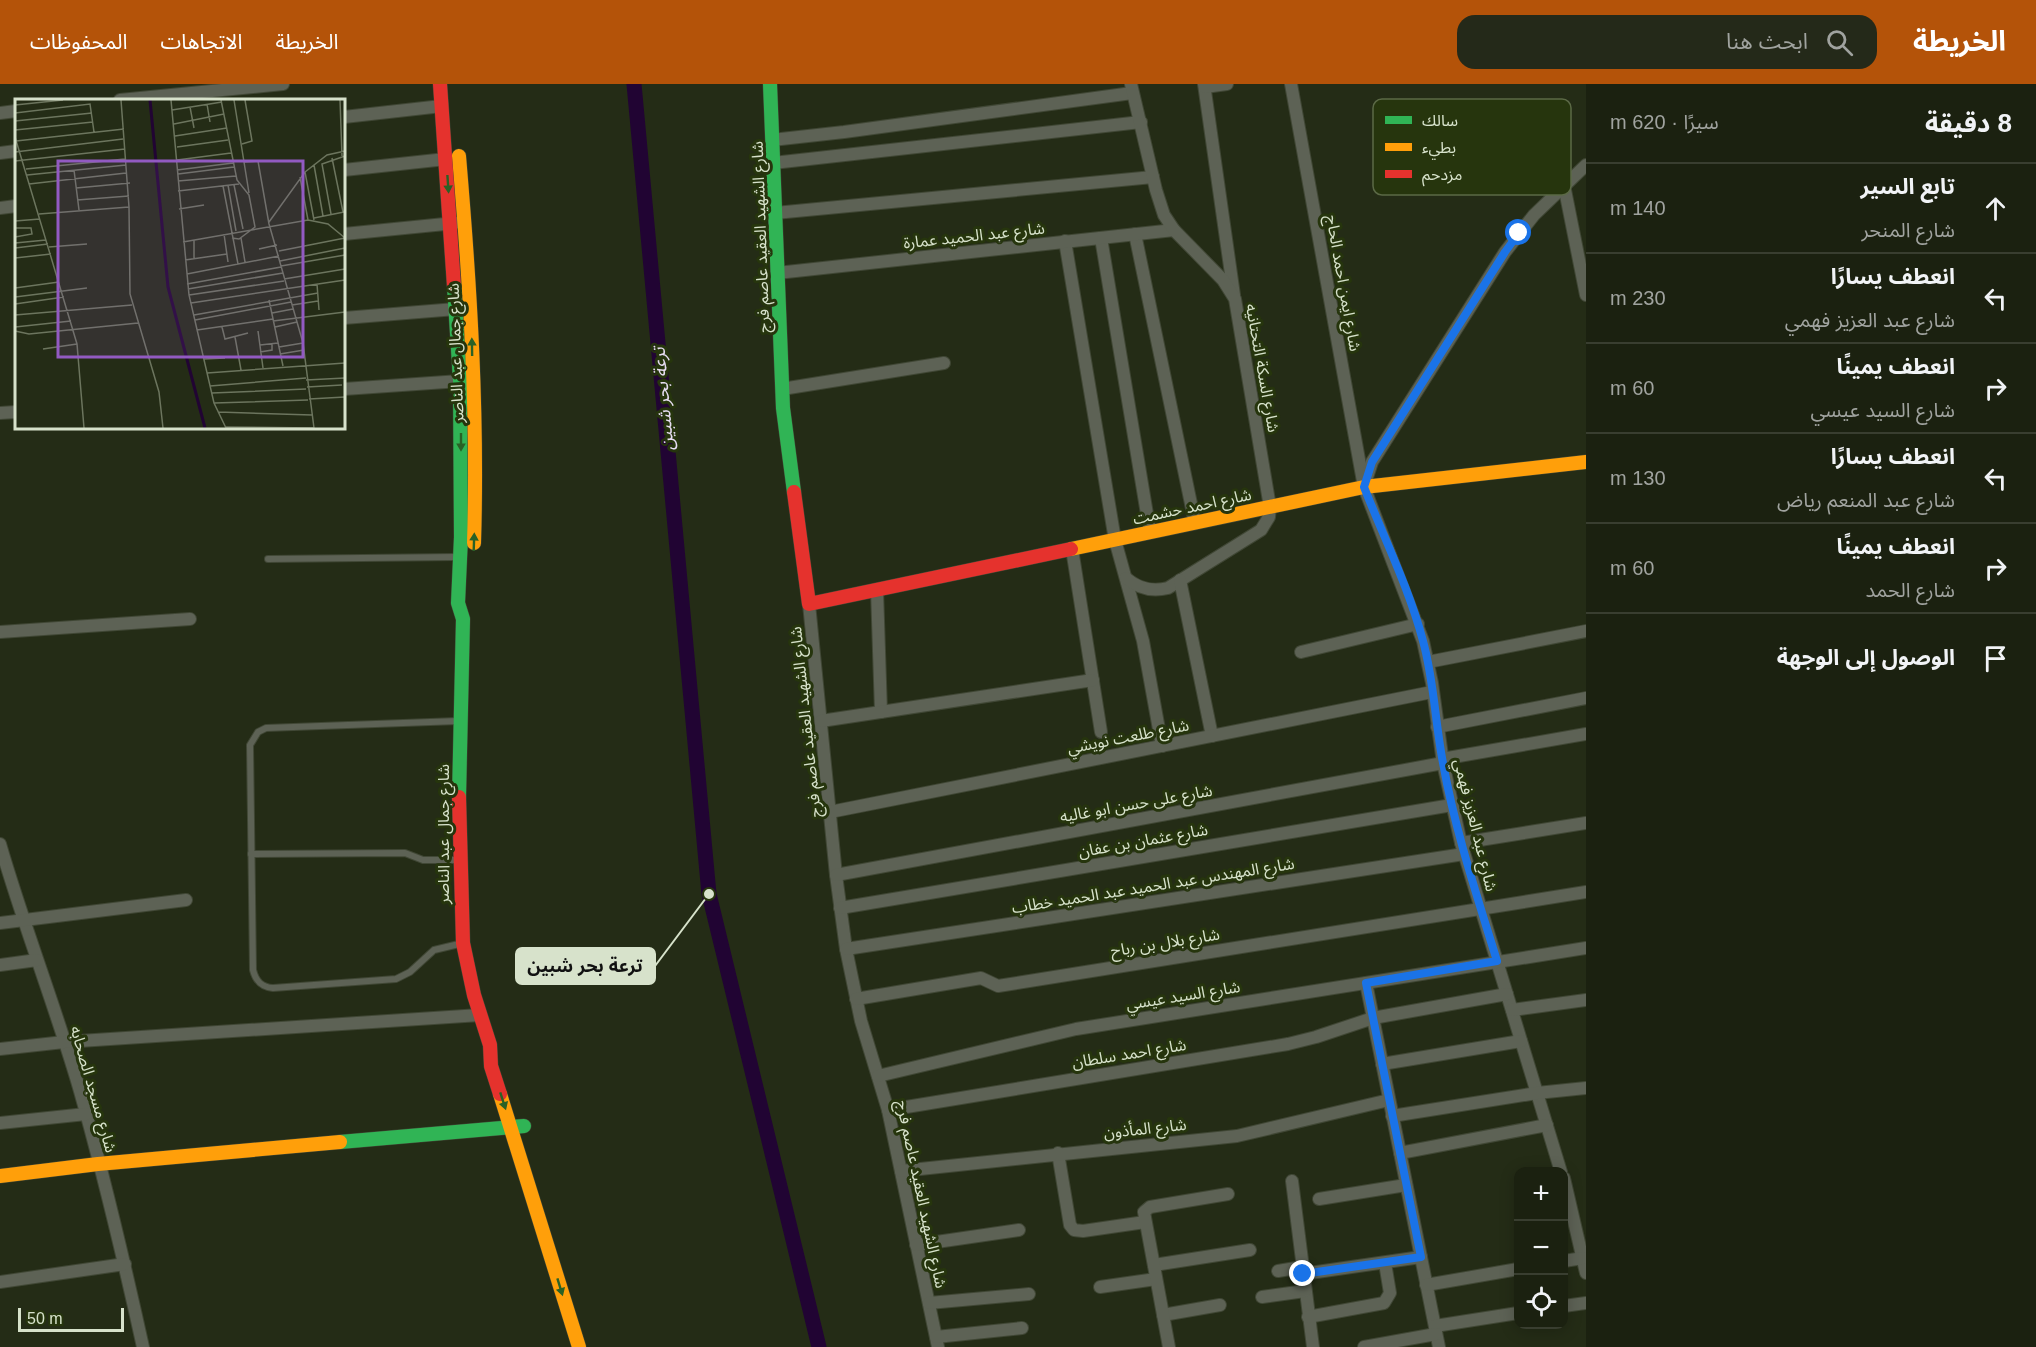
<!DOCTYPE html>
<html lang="ar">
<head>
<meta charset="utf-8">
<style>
  body { margin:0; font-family:Helvetica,"Noto Sans Arabic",sans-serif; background:#242919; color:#f1f3f6; direction:rtl }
  .controls { position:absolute; right:18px; bottom:18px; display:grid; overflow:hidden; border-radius:12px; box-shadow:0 3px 15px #0003 }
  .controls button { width:54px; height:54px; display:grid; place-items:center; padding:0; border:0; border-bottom:2px solid #393e30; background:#1b2110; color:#f1f3f6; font:30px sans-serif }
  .scale { position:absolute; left:18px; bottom:15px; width:106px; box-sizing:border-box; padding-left:6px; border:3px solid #d7e2cb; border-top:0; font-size:16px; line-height:21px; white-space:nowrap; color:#d7e2cb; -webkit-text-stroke:4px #26350d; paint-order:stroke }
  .stop { position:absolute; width:18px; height:18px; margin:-14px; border:4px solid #1a73e8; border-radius:50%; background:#fff }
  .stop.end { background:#1a73e8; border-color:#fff; box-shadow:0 2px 6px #0008 }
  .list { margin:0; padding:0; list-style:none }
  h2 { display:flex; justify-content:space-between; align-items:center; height:78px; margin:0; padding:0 24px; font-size:26px }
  h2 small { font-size:20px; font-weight:400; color:#a0a39f }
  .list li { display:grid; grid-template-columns:39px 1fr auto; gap:18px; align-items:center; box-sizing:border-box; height:90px; padding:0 24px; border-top:2px solid #393e30 }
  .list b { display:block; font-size:22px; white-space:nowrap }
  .list p { margin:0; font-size:20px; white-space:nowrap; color:#a0a39f }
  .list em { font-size:20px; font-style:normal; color:#a0a39f }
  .icon { flex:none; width:33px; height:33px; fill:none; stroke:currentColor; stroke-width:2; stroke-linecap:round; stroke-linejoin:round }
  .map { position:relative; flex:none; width:1586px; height:1263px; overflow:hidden; direction:ltr }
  header { display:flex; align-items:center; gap:36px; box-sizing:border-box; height:84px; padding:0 30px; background:#b45309; color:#fff }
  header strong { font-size:28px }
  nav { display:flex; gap:33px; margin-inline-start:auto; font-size:21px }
  .search { width:420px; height:54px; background:#242919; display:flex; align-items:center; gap:15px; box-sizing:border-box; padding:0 21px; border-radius:18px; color:#a0a39f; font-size:22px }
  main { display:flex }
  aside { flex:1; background:#1b2110 }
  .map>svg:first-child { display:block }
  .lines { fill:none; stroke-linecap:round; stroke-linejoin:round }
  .canal { stroke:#210433; stroke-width:15 }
  .lane-casing { stroke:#404735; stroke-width:8 }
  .street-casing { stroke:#404735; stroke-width:14 }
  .fast-casing { stroke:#404735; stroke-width:15 }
  .slow-casing { stroke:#404735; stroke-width:15 }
  .jam-casing { stroke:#404735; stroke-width:15 }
  .lane { stroke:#5d6255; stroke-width:6 }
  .street { stroke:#5d6255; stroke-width:12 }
  .fast { stroke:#30b455; stroke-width:14 }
  .slow { stroke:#ff9f0a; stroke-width:14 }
  .jam { stroke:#e5322d; stroke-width:14 }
  .oneway { fill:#2a6126 }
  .route { stroke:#1a73e8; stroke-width:8 }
  .labels { text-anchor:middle; stroke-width:6; stroke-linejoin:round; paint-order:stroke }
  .street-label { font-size:16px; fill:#d7e2cb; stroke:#26350d }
  .water-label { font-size:18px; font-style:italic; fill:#e7ddf2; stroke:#26350d }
  .inset-river { fill:none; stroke:#210433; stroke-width:3 }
  .inset-road { fill:none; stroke:#6c755e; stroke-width:1.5 }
  .view { fill:#925ac2; fill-opacity:0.15; stroke:#925ac2; stroke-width:3 }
  .inset-edge { fill:none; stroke:#d7e2cb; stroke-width:3 }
  .key { fill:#26350d; stroke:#5b6946; stroke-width:1.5 }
  .key-label { font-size:16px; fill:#d7e2cb }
  .leader { fill:none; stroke:#d7e2cb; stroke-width:2 }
  .callout-dot { fill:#d7e2cb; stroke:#26350d; stroke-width:2 }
  .callout { fill:#d7e2cb; stroke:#d7e2cb; stroke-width:2 }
  .callout-label { font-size:18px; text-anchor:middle; font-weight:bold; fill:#111 }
</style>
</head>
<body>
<header>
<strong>الخريطة</strong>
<div class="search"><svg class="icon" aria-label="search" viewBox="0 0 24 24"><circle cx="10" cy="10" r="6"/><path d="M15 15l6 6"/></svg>ابحث هنا</div>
<nav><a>الخريطة</a><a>الاتجاهات</a><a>المحفوظات</a></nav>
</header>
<main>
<aside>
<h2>8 دقيقة<small>سيرًا · 620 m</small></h2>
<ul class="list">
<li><svg class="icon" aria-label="ahead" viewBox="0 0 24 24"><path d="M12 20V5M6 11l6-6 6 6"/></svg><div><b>تابع السير</b><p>شارع المنحر</p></div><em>140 m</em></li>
<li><svg class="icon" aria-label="left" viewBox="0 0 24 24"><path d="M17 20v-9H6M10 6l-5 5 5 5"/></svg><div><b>انعطف يسارًا</b><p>شارع عبد العزيز فهمي</p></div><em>230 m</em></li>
<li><svg class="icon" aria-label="right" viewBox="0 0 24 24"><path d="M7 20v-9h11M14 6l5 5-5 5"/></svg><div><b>انعطف يمينًا</b><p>شارع السيد عيسي</p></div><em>60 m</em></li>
<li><svg class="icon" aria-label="left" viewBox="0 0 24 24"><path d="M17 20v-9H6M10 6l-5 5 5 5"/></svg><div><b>انعطف يسارًا</b><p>شارع عبد المنعم رياض</p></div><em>130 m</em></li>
<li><svg class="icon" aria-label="right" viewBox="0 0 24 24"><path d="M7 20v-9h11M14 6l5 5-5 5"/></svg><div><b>انعطف يمينًا</b><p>شارع الحمد</p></div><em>60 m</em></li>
<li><svg class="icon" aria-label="arrive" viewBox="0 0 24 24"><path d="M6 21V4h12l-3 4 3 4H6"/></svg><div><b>الوصول إلى الوجهة</b></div></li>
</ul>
</aside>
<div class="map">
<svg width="1586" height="1263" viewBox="0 0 1586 1263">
  <rect width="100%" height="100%" fill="#242c16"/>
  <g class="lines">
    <polyline class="canal" points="634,0 709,810 819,1263"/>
    <g class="lane-casing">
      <g id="lane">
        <polyline points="268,475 456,473"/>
        <path d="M458,637l-192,7 -8,4 -8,13 3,225c3,12 9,17 20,18l123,-9 14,-7 24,-22 25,-6"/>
        <polyline points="251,770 405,769 423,776 456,776"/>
      </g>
    </g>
    <g class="street-casing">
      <g id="street">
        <polyline points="1204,0 1234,211"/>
        <polyline points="1291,0 1364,403 1423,557 1432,599 1443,679 1461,759 1561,1088"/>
        <polyline points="1205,3 1227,0"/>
        <polyline points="120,16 283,0"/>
        <polyline points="0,29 16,27"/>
        <polyline points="344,33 442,22"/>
        <polyline points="772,56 844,48 1132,9"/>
        <polyline points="0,69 16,67"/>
        <polyline points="773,79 1141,38"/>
        <polyline points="344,86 446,75"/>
        <polyline points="1564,101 1586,211"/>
        <polyline points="0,124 16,122"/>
        <polyline points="775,129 1153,93"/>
        <polyline points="344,150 455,139"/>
        <polyline points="1135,150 1195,439"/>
        <polyline points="1101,154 1150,448"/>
        <polyline points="1065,157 1115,456 1143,557 1162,662"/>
        <polyline points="777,189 1174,146"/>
        <polyline points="344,234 456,225"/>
        <polyline points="344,305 460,297"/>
        <polyline points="782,305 944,279"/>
        <polyline points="0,329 16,328"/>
        <polyline points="1365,399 1372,378 1505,168 1534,131 1586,81"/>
        <polyline points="1072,465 1101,648"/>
        <path d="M1126,494c13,11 26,14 42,10l93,-58 8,-13 1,-10 -35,-208 -12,-19 -49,-50 -10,-15 -8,-25 -25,-106"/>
        <polyline points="1180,496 1212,652"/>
        <polyline points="877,506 881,628"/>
        <polyline points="809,520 836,791 846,865 861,937 888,1026 938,1263"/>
        <polyline points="0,548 190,535"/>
        <polyline points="1301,568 1418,540"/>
        <polyline points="1428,578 1586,547"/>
        <polyline points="821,637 1093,596"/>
        <polyline points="1437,643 1586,614"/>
        <polyline points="1442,675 1586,650"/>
        <polyline points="830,728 1432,608"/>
        <polyline points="1461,759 1586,739"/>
        <path d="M0,760c24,83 56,164 80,247 24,85 44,170 63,256"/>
        <polyline points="836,791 1443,679"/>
        <polyline points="840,824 1452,721"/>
        <polyline points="0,839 186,816"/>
        <polyline points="846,865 1464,770"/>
        <polyline points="0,881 37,876"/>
        <polyline points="1366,899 1439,1263"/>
        <polyline points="856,915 981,894 998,902 1586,808"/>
        <polyline points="1512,926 1586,916"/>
        <polyline points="0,965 64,958 480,931"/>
        <polyline points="1382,980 1521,957"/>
        <polyline points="878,992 1076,945 1586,864"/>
        <polyline points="888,1026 1288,960 1316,953 1373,934 1507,910"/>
        <polyline points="1392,1032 1537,1009 1586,1004"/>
        <polyline points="0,1039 86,1030"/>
        <polyline points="1058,1069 1070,1141 1074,1146 1083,1147 1145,1138"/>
        <polyline points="1400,1069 1547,1041"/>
        <polyline points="901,1087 1237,1052 1389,1016"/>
        <polyline points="1564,1094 1586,1189"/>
        <polyline points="1292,1097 1313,1263"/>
        <polyline points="1319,1115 1406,1101"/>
        <polyline points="916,1161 1019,1146"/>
        <polyline points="1564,1177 1583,1174"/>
        <polyline points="1154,1181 1250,1166"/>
        <polyline points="1278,1187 1302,1183"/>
        <polyline points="1303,1190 1421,1173"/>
        <polyline points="0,1198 125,1180"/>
        <polyline points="1426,1201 1518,1185"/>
        <polyline points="1100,1203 1156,1195"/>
        <polyline points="1262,1213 1305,1207"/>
        <polyline points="929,1219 1029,1210"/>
        <polyline points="1564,1222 1586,1219"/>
        <polyline points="1163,1231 1220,1221"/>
        <polyline points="1308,1233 1384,1219 1390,1209 1385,1179"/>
        <polyline points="1435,1242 1518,1229"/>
        <polyline points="936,1253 1022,1244"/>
        <polyline points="1169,1263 1144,1128 1150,1123 1228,1110"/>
        <polyline points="1364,1263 1436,1250"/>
      </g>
    </g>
    <g class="fast-casing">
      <g id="fast">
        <polyline points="770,0 783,324 794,408"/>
        <polyline points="454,202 460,297 461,453 458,519 463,535 459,713"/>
        <polyline points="340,1058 524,1042"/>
      </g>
    </g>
    <g class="slow-casing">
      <g id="slow">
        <path d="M459,72c11,129 19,257 15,387"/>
        <polyline points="1071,465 1364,403 1586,378"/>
        <polyline points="500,1010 579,1263"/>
        <polyline points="0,1092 98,1080 340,1058"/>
      </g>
    </g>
    <g class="jam-casing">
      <g id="jam">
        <polyline points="440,0 454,202"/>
        <polyline points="794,408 809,520 1071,465"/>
        <polyline points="459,713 463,859 474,911 490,961 491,982 500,1010"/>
      </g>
    </g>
    <use href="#lane" class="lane"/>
    <use href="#street" class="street"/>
    <use href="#fast" class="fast"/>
    <use href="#slow" class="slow"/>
    <use href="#jam" class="jam"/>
  </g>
  <defs><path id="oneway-solid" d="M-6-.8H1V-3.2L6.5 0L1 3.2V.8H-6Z" transform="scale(1.5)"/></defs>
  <g class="oneway">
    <use href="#oneway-solid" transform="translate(448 100) rotate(86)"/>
    <use href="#oneway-solid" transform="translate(472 263) rotate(-91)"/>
    <use href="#oneway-solid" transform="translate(461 358) rotate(90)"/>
    <use href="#oneway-solid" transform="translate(474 458) rotate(-88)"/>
    <use href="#oneway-solid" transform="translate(503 1017) rotate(72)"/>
    <use href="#oneway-solid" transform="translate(560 1203) rotate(73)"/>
  </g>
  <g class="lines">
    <path class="route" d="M1303,1190l118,-17 -55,-274 131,-22c-20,-65 -42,-131 -54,-198 -8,-41 -9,-83 -20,-122 -14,-53 -39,-103 -59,-154l8,-25 133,-210 14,-19"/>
  </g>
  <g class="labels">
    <g class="street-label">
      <text transform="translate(974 151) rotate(-6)" y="6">شارع عبد الحميد عمارة</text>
      <text transform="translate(760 153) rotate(-92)" y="6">شارع الشهيد العقيد عاصم فرج</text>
      <text transform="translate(1344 199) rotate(80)" y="6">شارع ايمن احمد الحاج</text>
      <text transform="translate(455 269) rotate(-92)" y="6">شارع جمال عبد الناصر</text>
      <text transform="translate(1263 284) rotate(80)" y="6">شارع السكة التحتانيه</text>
      <text transform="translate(1192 422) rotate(-12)" y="6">شارع احمد حشمت</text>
      <text transform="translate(805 638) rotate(-96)" y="6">شارع الشهيد العقيد عاصم فرج</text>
      <text transform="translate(1128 652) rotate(-11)" y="6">شارع طلعت نويشي</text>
      <text transform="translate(1136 719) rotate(-10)" y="6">شارع على حسن ابو غاليه</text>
      <text transform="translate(1476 741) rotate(76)" y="6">شارع عبد العزيز فهمي</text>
      <text transform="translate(443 750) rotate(-90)" y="6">شارع جمال عبد الناصر</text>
      <text transform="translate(1143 756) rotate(-10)" y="6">شارع عثمان بن عفان</text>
      <text transform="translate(1153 801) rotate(-9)" y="6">شارع المهندس عبد الحميد عبد الحميد خطاب</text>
      <text transform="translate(1165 858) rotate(-9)" y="6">شارع بلال بن رباح</text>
      <text transform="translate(1183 911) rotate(-9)" y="6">شارع السيد عيسي</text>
      <text transform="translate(1129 969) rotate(-9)" y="6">شارع احمد سلطان</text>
      <text transform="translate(94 1005) rotate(74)" y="6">شارع مسجد الصحابه</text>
      <text transform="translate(1145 1044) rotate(-6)" y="6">شارع المأذون</text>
      <text transform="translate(922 1110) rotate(78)" y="6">شارع الشهيد العقيد عاصم فرج</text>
    </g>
    <g class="water-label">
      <text transform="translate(663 315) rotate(-95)" y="6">ترعة بحر شبين</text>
    </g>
  </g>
  <g transform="translate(15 15)">
    <rect width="330" height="330" fill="#242c16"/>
    <path class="inset-river" d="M135,1l18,187 37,141"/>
    <path class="inset-road" d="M106,1l8,107 1,87 29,98 4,36M156,1l18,195 25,108 12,25M206,1l16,80 12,15 6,32 -16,12 -7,-1M219,1l15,93M325,1l2,56M192,5l3,18M0,6l48,-5M175,8l4,21M157,11l50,-8M0,14l75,-9 4,28M0,22l77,-8M159,25l50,-10M0,31l78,-8M160,37l52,-8M0,38l62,207 7,84M1,42l108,-12M227,45l10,-3 -7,-41M162,48l51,-7M0,53l108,-13M317,59l11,54M162,61l54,-7M0,62l110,-12M229,63l14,-1 11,63 34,119 11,85M299,66l9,51M11,70l99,-10M59,71l5,40M162,71l56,-7M290,73l9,48M163,75l56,-7M12,76l99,-10M285,78l8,43M163,82l58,-5M14,85l97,-11M213,86l8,46M219,86l9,44M208,87l15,78M61,89l54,-5M163,92l61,-7M62,101l52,-4M164,110l25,-4M24,115l90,-7M316,115l-9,-50 23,-8M299,119l30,-6M0,122l25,-2M254,123l36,-50 22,-17 18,-4M0,129h16l1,6 -17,3M209,135l4,28M226,139l4,24M179,141v19M168,143l125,-22 20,4 17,14M0,144l31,-3M34,148l38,-3M0,149l33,-4M244,150l18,-4M264,152l66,-13M0,159l36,-4M170,161l42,-6M265,162l65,-13M266,167l64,-11M172,175l92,-18M269,180l61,-10M172,185l94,-17M302,185l2,26M0,189l44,-6M173,190l95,-16M174,196l95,-14M0,198l72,-9M254,201l14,66M176,204l154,-23M0,205l49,-7M277,206l26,-4M257,214l21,-4M0,216l117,-10M179,216l124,-22M180,221l96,-18M258,222l72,-9M0,228l56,-6M207,228l3,12 23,-6M260,228l22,-5M182,231l76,-11M0,232l14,3 109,-11M243,232l5,37M220,238l6,33M245,246l18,-2M264,248l24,-4M28,250l34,-5M245,253l12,-2v-6M265,255l24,-4M189,260l21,-1M192,274l138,-10M291,281l39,-2M195,287l96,-8M292,288l35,-2M197,294l94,-4M294,300l36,-2M199,304l94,-3M203,313l94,3M211,328l88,1"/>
    <path class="view" d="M43,62h245v196h-245z"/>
    <rect width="330" height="330" class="inset-edge"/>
  </g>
  <rect x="1373" y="15" width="198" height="96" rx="9" class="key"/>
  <rect x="1385" y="32" width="27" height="8" fill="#30b455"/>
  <rect x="1385" y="59" width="27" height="8" fill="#ff9f0a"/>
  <rect x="1385" y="86" width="27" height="8" fill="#e5322d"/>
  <g class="key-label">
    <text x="1422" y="42">سالك</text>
    <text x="1422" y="69">بطيء</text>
    <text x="1422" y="96">مزدحم</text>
  </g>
  <path class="leader" d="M709 810L655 882"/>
  <circle class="callout-dot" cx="709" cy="810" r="6"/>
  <rect class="callout" x="516" y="864" width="139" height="36" rx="6"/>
  <g class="callout-label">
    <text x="585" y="888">ترعة بحر شبين</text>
  </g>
</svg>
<div class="controls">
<button>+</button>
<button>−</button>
<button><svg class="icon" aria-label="locate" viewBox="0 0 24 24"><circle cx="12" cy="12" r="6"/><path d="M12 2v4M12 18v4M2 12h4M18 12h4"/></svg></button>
</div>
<div class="scale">50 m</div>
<div class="stop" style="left:1519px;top:149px"></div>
<div class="stop end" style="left:1303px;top:1190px"></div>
</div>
</main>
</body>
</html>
